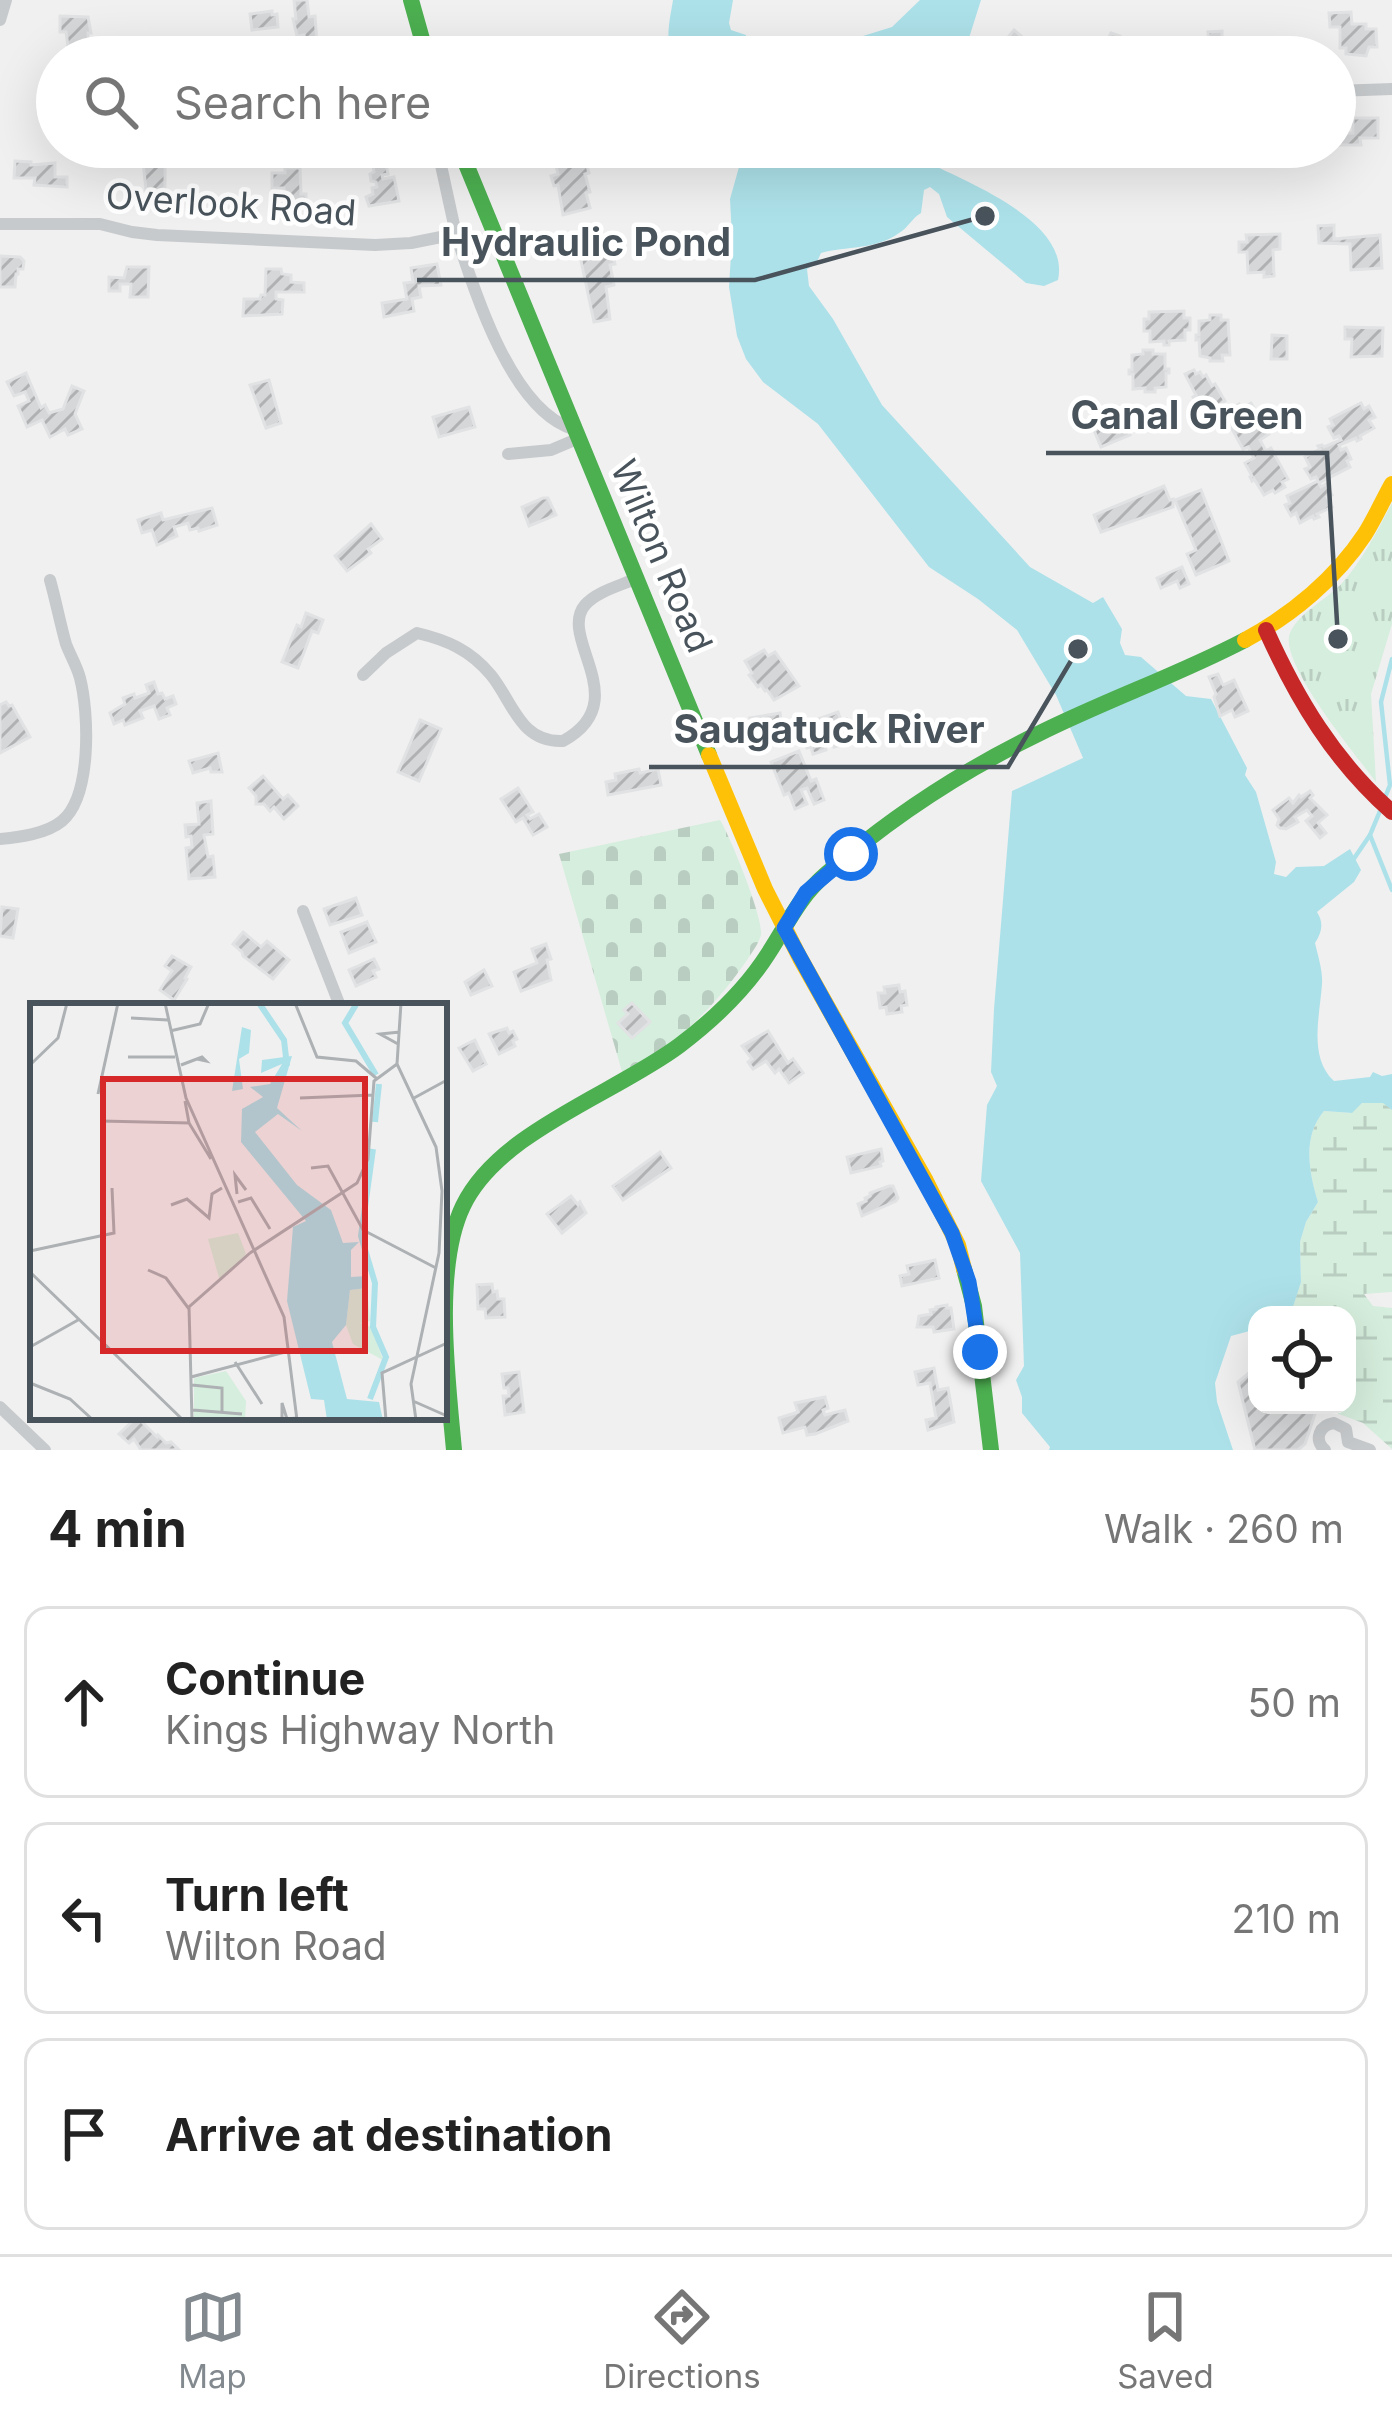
<!DOCTYPE html>
<html lang="en">
<head>
<meta charset="utf-8">
<style>
  body { margin:0; font-family:Inter,sans-serif; background:#f2f2f2; color:#222 }
  .controls { position:absolute; right:36px; bottom:36px; display:grid; overflow:hidden; border-radius:24px; box-shadow:0 12px 48px #0002 }
  .controls button { width:108px; height:108px; display:grid; place-items:center; padding:0; border:0; border-bottom:3px solid #e0e0e0; background:#fff; color:#222; font:60px sans-serif }
  .stop { position:absolute; width:36px; height:36px; margin:-27px; border:9px solid #1a73e8; border-radius:50%; background:#fff }
  .stop.end { background:#1a73e8; border-color:#fff; box-shadow:0 3px 12px #0008 }
  .list { margin:0; padding:0; list-style:none }
  h2 { display:flex; justify-content:space-between; align-items:center; height:156px; margin:0; padding:0 48px; font-size:51px }
  h2 small { font-size:39px; font-weight:400; color:#767676 }
  .list li { display:grid; grid-template-columns:78px 1fr auto; gap:36px; align-items:center; box-sizing:border-box; height:192px; margin:0 24px 24px; padding:0 24px; border:3px solid #e0e0e0; border-radius:24px }
  .list b { display:block; font-size:45px; white-space:nowrap }
  .list p { margin:0; font-size:39px; white-space:nowrap; color:#767676 }
  .list em { font-size:39px; font-style:normal; color:#767676 }
  .icon { flex:none; width:66px; height:66px; fill:none; stroke:currentColor; stroke-width:2; stroke-linecap:round; stroke-linejoin:round }
  .map { position:relative; flex:none; width:1392px; height:1450px; overflow:hidden }
  .search { position:absolute; background:#fff; box-shadow:0 12px 48px #0002; left:36px; right:36px; top:36px; height:132px; display:flex; align-items:center; gap:30px; box-sizing:border-box; padding:0 42px; border-radius:66px; color:#767676; font-size:45px }
  .sheet { height:804px; background:#fff }
  nav { display:flex; justify-content:space-around; align-items:center; box-sizing:border-box; height:168px; border-top:3px solid #e0e0e0; background:#fff; font-size:33px; color:#767676 }
  nav a { display:grid; justify-items:center; gap:6px }
  nav .on { color:#838a8f }
  .map>svg:first-child { display:block }
  .wetland { fill:url(#wetland-marsh) }
  .cemetery { fill:url(#cemetery-stones) }
  .park { fill:url(#park-tufts) }
  .water { fill:#ade1e9 }
  .lines { fill:none; stroke-linecap:round; stroke-linejoin:round }
  .stream { stroke:#ade1e9; stroke-width:4.5 }
  .building { fill:url(#building-hatch); stroke:#e1e2e3; stroke-width:3 }
  .street { stroke:#c7cacc; stroke-width:12 }
  .fast { stroke:#4caf50; stroke-width:16 }
  .slow { stroke:#ffc107; stroke-width:16 }
  .jam { stroke:#c62828; stroke-width:16 }
  .route { stroke:#1a73e8; stroke-width:15 }
  .labels { text-anchor:middle; stroke-width:9; stroke-linejoin:round; paint-order:stroke }
  .street-label { font-size:36px; fill:#48535b; stroke:#fff }
  .inset-river { fill:none; stroke:#ade1e9; stroke-width:6 }
  .inset-road { fill:none; stroke:#adb1b4; stroke-width:3 }
  .view { fill:#d62828; fill-opacity:0.15; stroke:#d62828; stroke-width:6 }
  .inset-edge { fill:none; stroke:#48535b; stroke-width:6 }
  .leader { fill:none; stroke:#48535b; stroke-width:4.5 }
  .callout-dot { fill:#48535b; stroke:#fff; stroke-width:4.5 }
  .callout-label { font-size:39px; text-anchor:middle; font-weight:bold; fill:#48535b; stroke:#fff; stroke-width:9; stroke-linejoin:round; paint-order:stroke }
</style>
</head>
<body>
<div class="map">
<svg width="1392" height="1450" viewBox="0 0 1392 1450">
  <defs>
    <pattern id="wetland-marsh" width="20" height="14" patternUnits="userSpaceOnUse" patternTransform="scale(3)"><rect width="20" height="14" fill="#d6eedd"/><path d="M1 5h8M5 5V1M11 12h8M15 12V8" fill="none" stroke="#b9cec0"/></pattern>
    <pattern id="cemetery-stones" width="16" height="16" patternUnits="userSpaceOnUse" patternTransform="scale(3)"><rect width="16" height="16" fill="#d6eedd"/><path d="M2 7V4a2 2 0 0 1 4 0v3zM10 15v-3a2 2 0 0 1 4 0v3z" fill="#b9cec0"/></pattern>
    <pattern id="park-tufts" width="24" height="20" patternUnits="userSpaceOnUse" patternTransform="scale(3)"><rect width="24" height="20" fill="#d6eedd"/><path d="M3 7l-1-3M5 7V3M7 7l1-3M15 17l-1-3M17 17v-4M19 17l1-3" fill="none" stroke="#b9cec0"/></pattern>
    <pattern id="building-hatch" width="6" height="6" patternUnits="userSpaceOnUse" patternTransform="scale(3)"><rect width="6" height="6" fill="#d6d7d8"/><path d="M-1 1l2-2M0 6l6-6M5 7l2-2" fill="none" stroke="#b0b1b2"/></pattern>
  </defs>
  <rect width="100%" height="100%" fill="#f0f0f0"/>
  <path class="wetland" d="M1362,1103h22l8,7v182l-28,2 9,12 19,2v141l-29,-26 -32,-12 -1,-6h17v-90h-37l-18,-5 9,-29 -1,-39 6,-20 12,-20c-9,-30 -16,-65 6,-91l27,2z"/>
  <path class="cemetery" d="M720,820c10,16 44,99 41,115 -3,10 -9,17 -14,25 -31,46 -75,89 -124,115l-64,-221z"/>
  <path class="park" d="M1392,503v121l-21,70 5,88c-20,-27 -98,-120 -86,-149 9,-21 38,-34 53,-51 21,-24 34,-51 49,-79z"/>
  <g class="water">
    <path d="M673,0h60l-4,23 2,7 15,5v19l-2,3h-70c-10,-16 -4,-38 -1,-57z"/>
    <polygon points="920,0 981,0 963,57 784,57 781,54 781,43 787,40 826,41 863,36 892,27"/>
    <path d="M751,147h176l-2,14c41,21 146,60 133,119l-14,6 -18,-3 -79,-66 -8,-23 -9,-7 -6,3 -3,23c-10,6 -12,14 -22,20 -23,17 -53,13 -78,20l-5,11 -9,5 2,17 24,33 49,86 148,162 63,36 10,-6 19,32 -2,14 5,12 16,2 45,39 25,3 36,69 -2,7 11,17 20,70 -2,12 12,3 10,-10 28,-1 26,-17 11,21 -7,12 -37,30c7,11 5,20 -2,31 3,13 8,28 7,41 -2,31 -14,73 12,97l36,-4 3,-5 9,4 10,-2v36l-9,-7h-21l-10,10 -28,-2c-22,26 -15,61 -6,91l-12,20 -6,20 1,40 -9,28 -9,5h-26v14l-26,7 -16,47 2,19 16,48h-184l1,-3 -28,-34v-16l-6,-17 8,-14 -4,-113 -39,-72 6,-76 10,-19 -6,-14 3,-63 18,-218 71,-33 -27,-63 -39,-65 -39,-31 -49,-32 -111,-143 -55,-42 -17,-23 -9,-23 -8,-49 3,-49 -2,-39 11,-39z"/>
  </g>
  <g class="lines">
    <g class="stream">
      <polyline points="1384,800 1390,785 1381,702 1392,659"/>
      <polyline points="1380,811 1370,835 1392,890"/>
      <polyline points="1353,860 1370,835"/>
    </g>
  </g>
  <g class="building">
    <polygon points="294,0 307,0 309,17 315,16 317,44 305,45 304,35 297,36 293,19 296,19"/>
    <polygon points="272,11 272,15 277,14 278,27 252,30 250,14"/>
    <polygon points="1351,12 1352,24 1366,24 1366,29 1376,29 1377,47 1369,47 1366,56 1346,54 1346,48 1340,48 1340,27 1330,27 1329,13"/>
    <polygon points="60,16 88,17 91,33 88,33 88,54 84,54 84,57 72,57 72,53 69,53 66,32 60,32"/>
    <polygon points="1014,30 1033,46 1023,57 1004,42"/>
    <polygon points="1222,31 1222,43 1238,42 1238,57 1194,57 1193,45 1209,44 1208,32"/>
    <polygon points="1111,33 1120,36 1120,47 1133,47 1133,57 1074,57 1074,45 1077,41 1108,39"/>
    <polygon points="1353,118 1378,118 1378,138 1360,138 1361,145 1335,145 1335,133 1353,133"/>
    <polygon points="156,147 177,148 165,148 165,190 146,190 143,162 146,162 146,153 158,151"/>
    <polygon points="385,157 388,174 382,175 383,179 394,177 399,201 369,206 366,197 373,194 372,188 377,187 376,182 371,181 370,174 374,172 372,159"/>
    <polygon points="585,158 589,173 585,174 590,192 586,193 590,208 563,215 558,185 554,186 551,176 558,174 556,166"/>
    <polygon points="15,161 31,162 31,165 55,163 55,177 67,177 67,187 34,185 35,178 14,178"/>
    <polygon points="285,168 300,168 301,194 306,194 306,205 285,205 284,188 272,188 272,173 285,173"/>
    <polygon points="1334,225 1334,239 1380,235 1382,268 1351,270 1350,244 1319,243 1318,226"/>
    <polygon points="1280,234 1280,249 1273,250 1274,276 1264,277 1264,272 1248,273 1247,252 1239,252 1239,242 1247,242 1246,235"/>
    <polygon points="612,250 615,264 610,265 614,285 606,287 610,319 594,322 580,256"/>
    <polygon points="0,256 20,257 24,261 23,269 18,269 18,274 16,274 15,287 0,287"/>
    <polygon points="437,264 441,285 419,286 421,297 412,299 414,311 384,317 382,303 407,299 404,283 413,282 411,268"/>
    <polygon points="127,267 149,267 148,297 130,297 131,284 120,284 120,291 109,291 109,277 124,278"/>
    <polygon points="266,269 281,269 282,274 291,275 291,282 304,283 304,292 276,292 276,299 283,300 282,314 243,316 244,299 260,299 261,295 265,295"/>
    <polygon points="1184,311 1184,318 1190,318 1190,330 1185,330 1185,340 1169,341 1169,345 1164,345 1164,341 1150,342 1150,331 1144,331 1144,319 1149,319 1149,312"/>
    <polygon points="1210,315 1221,315 1221,320 1228,320 1230,355 1222,355 1223,361 1210,361 1210,358 1200,356 1199,339 1196,340 1196,335 1199,335 1199,321 1210,320"/>
    <polygon points="1345,327 1383,328 1382,356 1351,357 1352,339 1345,339"/>
    <polygon points="1272,335 1287,336 1287,359 1271,359"/>
    <polygon points="1143,350 1153,350 1153,354 1165,354 1165,369 1169,369 1169,373 1166,373 1166,387 1155,388 1155,392 1145,392 1145,388 1133,389 1133,374 1129,374 1129,370 1132,370 1132,355 1143,354"/>
    <polygon points="1194,370 1196,374 1200,372 1203,377 1206,375 1212,386 1215,384 1225,401 1207,414 1203,414 1193,397 1196,395 1185,374"/>
    <polygon points="26,373 41,408 45,405 49,413 63,409 72,386 84,391 75,414 82,429 68,435 65,429 50,437 42,420 27,427 18,406 29,401 25,392 14,396 7,382"/>
    <polygon points="269,380 281,423 266,428 250,385"/>
    <polygon points="1251,403 1260,418 1262,416 1264,420 1262,421 1269,434 1260,440 1266,451 1271,448 1288,479 1282,482 1285,487 1275,493 1273,490 1264,495 1254,479 1252,481 1250,477 1252,476 1245,463 1254,458 1248,447 1243,449 1226,418 1232,415 1229,410 1239,404 1242,409"/>
    <polygon points="1361,403 1364,409 1369,406 1375,417 1369,420 1374,428 1360,436 1361,439 1357,441 1356,438 1339,445 1341,450 1346,448 1351,459 1347,461 1350,467 1319,483 1321,487 1326,484 1332,495 1327,497 1332,507 1317,514 1319,517 1314,519 1313,516 1300,523 1296,513 1291,516 1285,505 1290,503 1287,496 1318,481 1316,477 1311,479 1305,469 1310,467 1305,457 1320,449 1318,446 1322,445 1324,447 1341,440 1339,436 1334,438 1328,427 1333,425 1330,419"/>
    <polygon points="469,407 475,427 439,437 433,417"/>
    <polygon points="1123,418 1130,435 1101,447 1094,430"/>
    <polygon points="1164,486 1170,500 1173,499 1173,507 1101,532 1094,515"/>
    <polygon points="1201,490 1229,561 1196,575 1187,554 1196,550 1175,500"/>
    <polygon points="543,498 548,498 556,515 529,526 522,507"/>
    <polygon points="212,508 217,525 199,531 198,528 190,530 188,523 174,527 177,536 157,545 152,530 142,533 138,520 161,513 163,520"/>
    <polygon points="371,524 382,539 368,549 371,553 347,571 335,556"/>
    <polygon points="1182,567 1189,584 1180,588 1177,581 1161,588 1157,578"/>
    <polygon points="306,613 323,620 318,633 312,631 298,668 282,662 297,625 301,627"/>
    <polygon points="764,650 768,656 775,652 799,686 774,700 767,690 765,691 761,685 758,687 749,675 752,673 745,661"/>
    <polygon points="1218,674 1223,685 1234,680 1248,711 1235,717 1232,710 1220,716 1214,697 1216,694 1209,677"/>
    <polygon points="154,682 158,694 162,693 165,699 173,696 176,704 167,708 170,715 159,719 154,706 140,711 143,718 125,725 123,720 114,724 110,713 125,704 123,698 134,694 135,698 149,693 146,685"/>
    <polygon points="6,702 9,706 12,705 30,737 0,753 0,705"/>
    <polygon points="838,712 841,721 847,719 850,722 853,733 841,737 843,744 834,747 832,741 826,745 825,743 826,750 813,754 811,747 807,748 799,726"/>
    <polygon points="780,713 783,732 756,736 750,718"/>
    <polygon points="420,720 441,729 419,781 398,772"/>
    <polygon points="799,751 811,781 816,779 824,800 814,804 807,788 801,790 807,804 795,809 789,793 784,795 771,762"/>
    <polygon points="218,753 222,772 211,772 210,768 193,773 189,761"/>
    <polygon points="639,769 640,773 658,769 661,785 608,795 606,782 616,780 615,774"/>
    <polygon points="263,776 283,799 288,795 298,806 284,819 274,807 270,811 264,804 256,804 256,796 249,788"/>
    <polygon points="518,788 533,812 527,815 530,819 539,814 547,827 533,835 523,818 516,822 501,799"/>
    <polygon points="1310,791 1313,795 1310,798 1327,815 1318,823 1326,833 1320,838 1306,821 1312,816 1307,810 1295,817 1298,822 1286,829 1280,828 1277,825 1279,819 1273,810 1289,798 1293,803 1299,795 1301,797"/>
    <polygon points="211,801 213,834 204,835 208,857 213,856 215,877 189,879 186,848 192,847 191,836 186,837 185,825 199,824 197,803"/>
    <polygon points="356,898 362,915 330,925 324,909"/>
    <polygon points="2,907 18,909 13,938 0,936"/>
    <polygon points="367,922 376,942 349,953 341,932"/>
    <polygon points="243,932 261,947 267,941 289,960 273,979 243,956 242,952 233,944"/>
    <polygon points="546,944 551,959 547,960 551,980 521,991 514,972 537,963 532,949"/>
    <polygon points="172,956 191,967 185,978 187,979 174,1000 160,990 172,971 165,966"/>
    <polygon points="374,959 379,969 373,971 376,977 356,986 349,970"/>
    <polygon points="484,970 492,986 471,995 465,982"/>
    <polygon points="899,985 900,992 905,991 907,1005 901,1006 902,1012 887,1014 886,1007 880,1008 878,993 885,993 884,987"/>
    <polygon points="632,1003 650,1022 632,1038 618,1023 628,1014 624,1010"/>
    <polygon points="507,1028 509,1033 513,1031 517,1039 513,1041 515,1046 499,1054 489,1034"/>
    <polygon points="768,1031 788,1063 793,1059 803,1073 789,1083 779,1069 775,1073 766,1061 753,1069 748,1062 752,1059 742,1046"/>
    <polygon points="475,1040 486,1064 473,1071 459,1048"/>
    <polygon points="881,1149 883,1161 880,1162 881,1166 851,1173 847,1157"/>
    <polygon points="660,1152 671,1168 623,1200 613,1186"/>
    <polygon points="889,1186 893,1186 898,1198 896,1201 862,1216 858,1204 866,1201 865,1198 870,1196 870,1193"/>
    <polygon points="571,1196 578,1205 580,1202 586,1213 562,1233 547,1214"/>
    <polygon points="935,1260 939,1278 902,1286 900,1276 909,1274 907,1266"/>
    <polygon points="492,1284 493,1292 497,1291 498,1299 504,1299 505,1317 486,1318 485,1309 478,1309 477,1285"/>
    <polygon points="947,1305 947,1308 951,1308 954,1329 934,1332 933,1327 917,1327 919,1316 931,1314 930,1310 936,1309 936,1307"/>
    <polygon points="1257,1366 1257,1405 1318,1405 1305,1444 1298,1450 1255,1450 1238,1382"/>
    <polygon points="934,1368 938,1390 948,1388 954,1422 928,1430 926,1420 936,1418 930,1383 918,1385 915,1372"/>
    <polygon points="519,1372 524,1412 505,1415 503,1396 509,1396 508,1388 504,1388 502,1374"/>
    <polygon points="825,1397 828,1408 823,1410 825,1415 845,1410 848,1421 815,1434 807,1435 805,1427 783,1433 779,1418 798,1412 795,1403"/>
    <polygon points="137,1417 157,1437 158,1435 166,1443 171,1442 179,1450 141,1450 134,1439 129,1443 119,1434"/>
  </g>
  <g class="lines">
    <g class="street">
      <polyline points="0,20 6,0"/>
      <polyline points="1335,91 1392,89"/>
      <polyline points="0,224 100,224 132,232 157,235 375,245 411,243 456,234 437,147"/>
      <path d="M456,234c18,56 55,176 117,195"/>
      <polyline points="508,454 551,450 577,439"/>
      <path d="M363,675l23,-22 31,-20c30,7 53,17 74,42 22,27 29,68 72,66 73,-40 -6,-103 22,-136 11,-13 34,-19 50,-26"/>
      <path d="M0,839c20,-2 46,-5 62,-18 30,-25 27,-108 18,-143 -3,-12 -10,-23 -14,-34 -6,-21 -10,-43 -16,-64"/>
      <polyline points="303,911 340,1006"/>
      <polyline points="0,1407 45,1450"/>
      <path d="M1325,1450c-12,-11 -5,-25 9,-27l12,6 2,13 22,8"/>
    </g>
    <g class="fast">
      <polyline points="411,0 427,57"/>
      <polyline points="459,147 709,755"/>
      <polyline points="964,1269 974,1306 991,1450"/>
      <path d="M454,1450c-6,-67 -21,-182 9,-244 36,-75 152,-112 217,-161 33,-25 65,-55 88,-91 19,-29 31,-57 58,-80 64,-56 136,-103 212,-140 68,-34 140,-59 207,-94"/>
    </g>
    <g class="slow">
      <path d="M1245,640c47,-25 91,-62 120,-106 10,-16 18,-34 27,-50"/>
      <polyline points="709,755 765,889 800,958 926,1181 958,1245 964,1269"/>
    </g>
    <path class="jam" d="M1266,630c31,69 68,131 126,182"/>
  </g>
  <g class="lines">
    <polyline class="route" points="851,854 806,892 784,928 952,1233 969,1282 980,1352"/>
  </g>
  <g class="labels">
    <g class="street-label">
      <text transform="translate(231 204) rotate(4)" y="13">Overlook Road</text>
      <text transform="translate(662 556) rotate(67)" y="13">Wilton Road</text>
    </g>
  </g>
  <g transform="translate(30 1003)">
    <rect width="417" height="417" fill="#f0f0f0"/>
    <path d="M337,285l3,33 -10,2 11,4 12,33 -30,-16 -7,-19 4,-35z" fill="#d6eedd"/>
    <path d="M208,230l8,21 -26,27 -12,-42zM196,368l20,30 -1,19h-51v-42z" fill="#d6eedd"/>
    <path d="M212,24l9,3 -2,23 -10,6 4,30 -11,2zM262,53l-15,52 25,23 -24,-17 -23,18 42,53 34,25 12,33 16,-1 -8,8v27l16,-1v12l-17,2 -4,35 -14,17 15,57 32,3 4,18h-56l-3,-20 -13,-1 -24,-98 6,-74 13,-6 -65,-79 1,-33 21,-12 -13,-10 20,-3 12,-20 -21,9 1,-13z" fill="#ade1e9"/>
    <path class="inset-river" d="M229,0l25,37 3,26M327,0l-12,20 31,52M345,119l4,-38M340,396l16,-42 -13,-30 2,-44 -14,-47 12,-87"/>
    <path class="inset-road" d="M135,0l21,95 98,219 13,103M265,0l22,54 39,4 20,17M371,0l-4,61 39,83 6,44 -3,62 -28,131 5,36M101,15l37,2M140,28l30,-7 9,-21M368,41l-18,-10 20,-2M98,54h47M0,62l28,-27 9,-35M151,62l21,-8 4,4 -9,-2M68,91l20,-91M270,95l73,-3M384,95l33,-18M70,118l89,2 -4,-22M159,120l22,36M281,165l17,-2 35,64 73,38M207,191l-2,-19 11,15M208,199l13,-4 19,31M141,202l16,-6 22,19 3,-24 10,-6M0,248l84,-18 -2,-45M220,250l107,-70 11,-24 6,-78 23,-17M118,267l18,8 23,31M0,269l153,148M0,344l48,-27M205,359l27,42M161,374l98,-26M0,380l40,16 23,21M162,382l30,3v25M383,398l34,15M163,407l49,4M257,416l-5,-16v15l2,1h3l10,-1M162,417l-3,-113 61,-54M356,417l-4,-47 65,-30"/>
    <path class="view" d="M73,76h262v272h-262z"/>
    <rect width="417" height="417" class="inset-edge"/>
  </g>
  <path class="leader" d="M985 216L755 280H417M1338 639L1327 453H1046M1078 649L1008 767H649"/>
  <g class="callout-dot">
    <circle cx="985" cy="216" r="12"/>
    <circle cx="1338" cy="639" r="12"/>
    <circle cx="1078" cy="649" r="12"/>
  </g>
  <g class="callout-label">
    <text x="586" y="256">Hydraulic Pond</text>
    <text x="1187" y="429">Canal Green</text>
    <text x="829" y="743">Saugatuck River</text>
  </g>
</svg>
<div class="controls">
<button><svg class="icon" aria-label="locate" viewBox="0 0 24 24"><circle cx="12" cy="12" r="6"/><path d="M12 2v4M12 18v4M2 12h4M18 12h4"/></svg></button>
</div>
<div class="stop" style="left:851px;top:854px"></div>
<div class="stop end" style="left:980px;top:1352px"></div>
<div class="search"><svg class="icon" aria-label="search" viewBox="0 0 24 24"><circle cx="10" cy="10" r="6"/><path d="M15 15l6 6"/></svg>Search here</div>
</div>
<section class="sheet">
<h2>4 min<small>Walk · 260 m</small></h2>
<ul class="list">
<li><svg class="icon" aria-label="ahead" viewBox="0 0 24 24"><path d="M12 20V5M6 11l6-6 6 6"/></svg><div><b>Continue</b><p>Kings Highway North</p></div><em>50 m</em></li>
<li><svg class="icon" aria-label="left" viewBox="0 0 24 24"><path d="M17 20v-9H6M10 6l-5 5 5 5"/></svg><div><b>Turn left</b><p>Wilton Road</p></div><em>210 m</em></li>
<li><svg class="icon" aria-label="arrive" viewBox="0 0 24 24"><path d="M6 21V4h12l-3 4 3 4H6"/></svg><div><b>Arrive at destination</b></div></li>
</ul>
</section>
<nav>
<a class="on"><svg class="icon" aria-label="map" viewBox="0 0 24 24"><path d="M3 6l6-2 6 2 6-2v14l-6 2-6-2-6 2zM9 4v14M15 6v14"/></svg>Map</a>
<a><svg class="icon" aria-label="directions" viewBox="0 0 24 24"><path d="M12 3l9 9-9 9-9-9zM9 14v-3h6M13 9l2 2-2 2"/></svg>Directions</a>
<a><svg class="icon" aria-label="saved" viewBox="0 0 24 24"><path d="M7 4h10v16l-5-4-5 4z"/></svg>Saved</a>
</nav>
</body>
</html>
